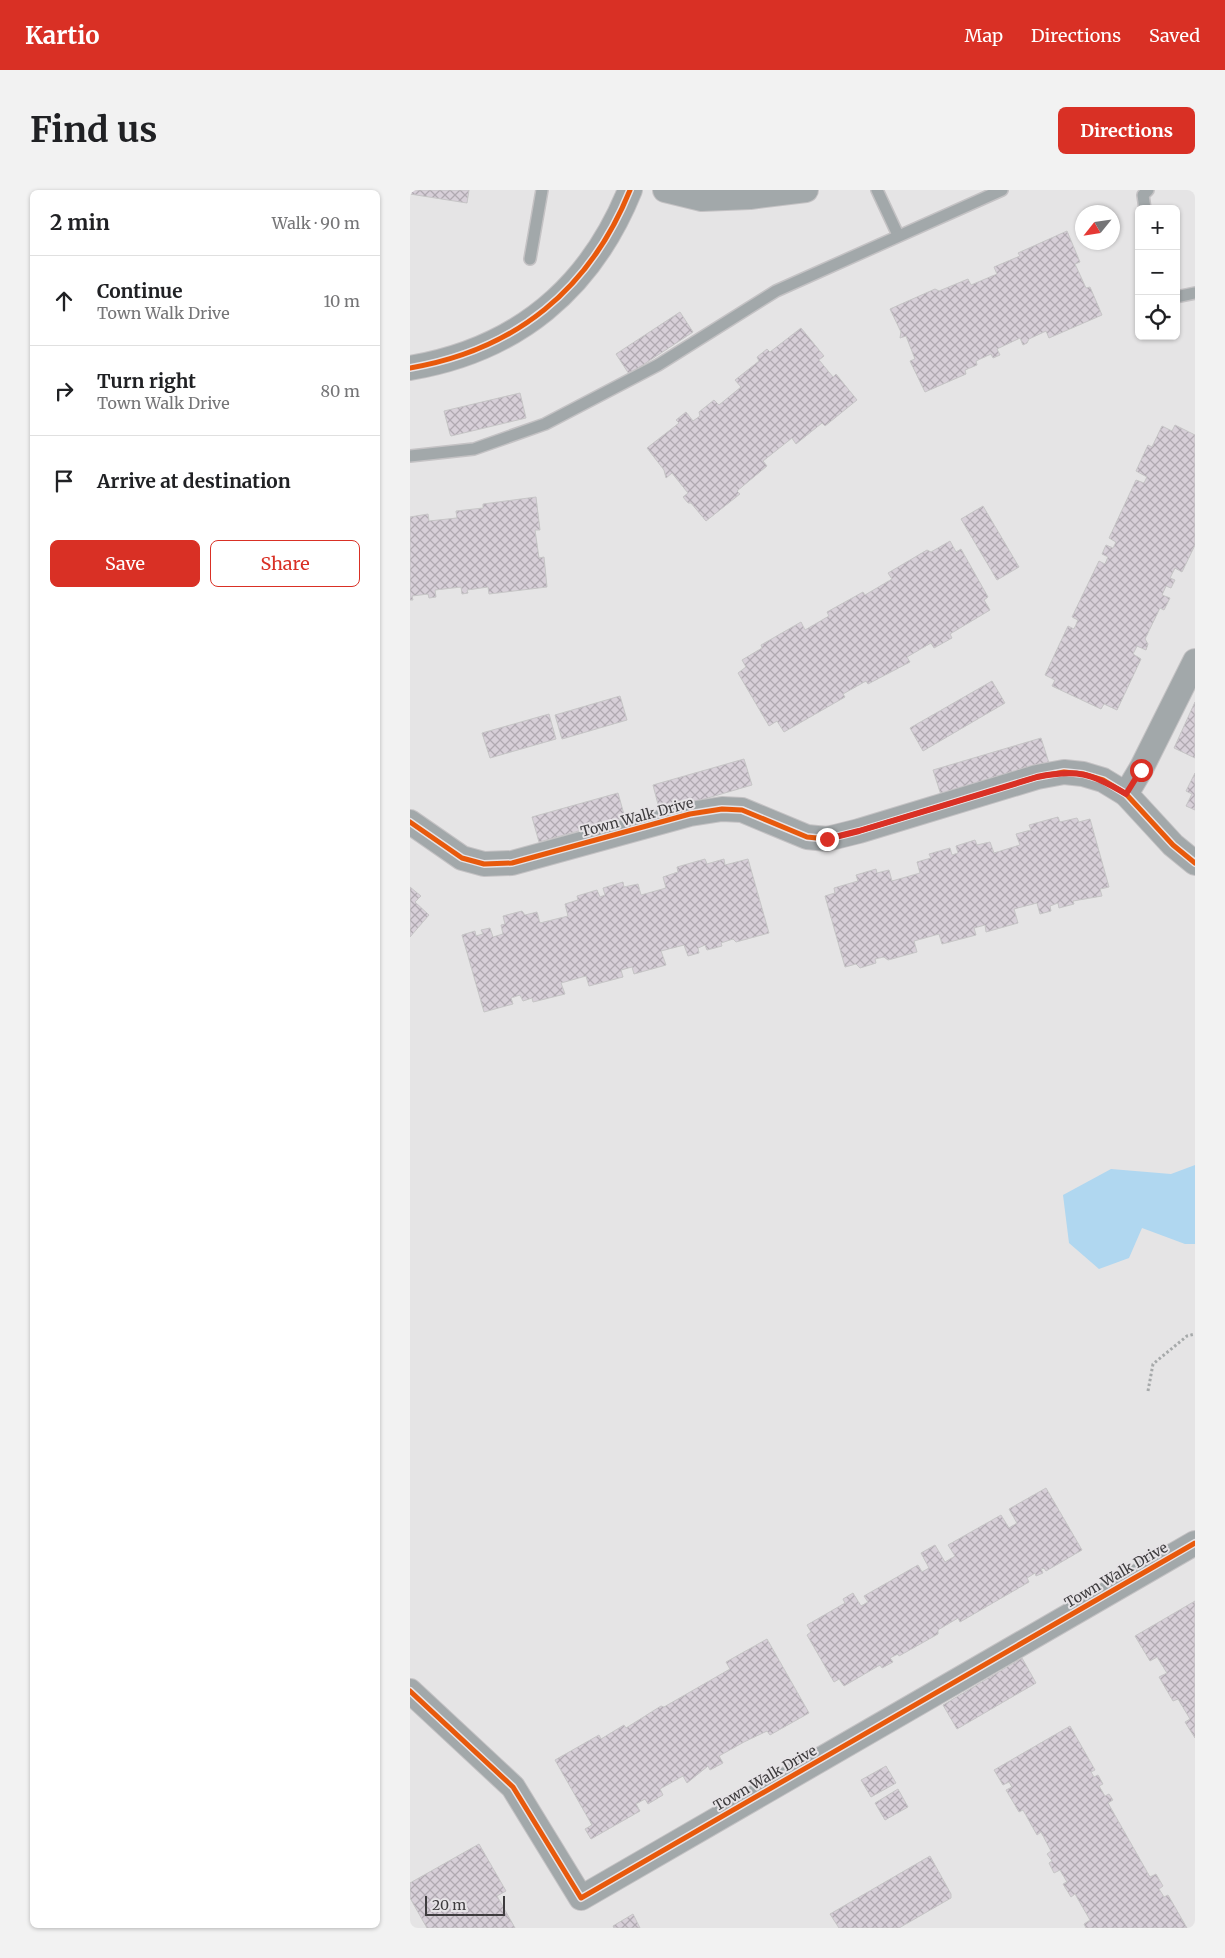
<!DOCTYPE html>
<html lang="en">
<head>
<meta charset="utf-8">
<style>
  body { margin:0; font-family:Merriweather,serif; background:#f2f2f2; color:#202124 }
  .controls { position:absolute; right:15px; top:15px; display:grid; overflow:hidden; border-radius:8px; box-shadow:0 1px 4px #0004 }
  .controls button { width:45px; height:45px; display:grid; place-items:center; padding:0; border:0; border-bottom:1px solid #e0e0e0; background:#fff; color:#202124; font:25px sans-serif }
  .compass { position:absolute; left:665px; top:15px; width:45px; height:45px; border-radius:50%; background:#fff; box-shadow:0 1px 4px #0004; rotate:240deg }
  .scale { position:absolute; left:15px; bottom:12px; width:80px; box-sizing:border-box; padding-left:5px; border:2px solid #3e3c3e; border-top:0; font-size:14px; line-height:18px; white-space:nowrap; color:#3e3c3e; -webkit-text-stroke:4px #e6e3e6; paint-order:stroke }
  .stop { position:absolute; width:15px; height:15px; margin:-11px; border:4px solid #d93025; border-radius:50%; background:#fff }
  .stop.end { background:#d93025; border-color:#fff; box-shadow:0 1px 5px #0008 }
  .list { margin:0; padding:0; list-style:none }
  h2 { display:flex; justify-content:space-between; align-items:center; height:65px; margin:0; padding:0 20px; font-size:21px }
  h2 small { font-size:16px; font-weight:400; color:#757577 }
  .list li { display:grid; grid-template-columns:32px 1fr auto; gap:15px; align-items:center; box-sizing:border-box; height:90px; padding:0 20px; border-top:1px solid #e0e0e0 }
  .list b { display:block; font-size:19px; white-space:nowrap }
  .list p { margin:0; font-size:16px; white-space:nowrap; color:#757577 }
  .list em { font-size:16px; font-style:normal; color:#757577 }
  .actions { display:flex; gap:10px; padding:15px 20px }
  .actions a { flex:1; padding:11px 0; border:1px solid #d93025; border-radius:8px; text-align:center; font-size:18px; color:#d93025 }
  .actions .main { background:#d93025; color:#fff }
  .icon { flex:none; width:28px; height:28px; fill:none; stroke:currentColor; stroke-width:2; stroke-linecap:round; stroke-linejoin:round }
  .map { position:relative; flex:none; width:785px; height:1738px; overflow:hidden; border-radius:8px }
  header { display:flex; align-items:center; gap:30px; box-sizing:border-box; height:70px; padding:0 25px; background:#d93025; color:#fff }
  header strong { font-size:24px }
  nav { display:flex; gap:28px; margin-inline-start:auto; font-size:18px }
  .intro { display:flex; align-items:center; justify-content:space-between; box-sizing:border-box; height:120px; padding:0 30px }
  h1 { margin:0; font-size:35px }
  .button { padding:12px 22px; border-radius:8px; background:#d93025; color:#fff; font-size:18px; font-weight:700 }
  main { display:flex; gap:30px; padding:0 30px }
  aside { flex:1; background:#fff; border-radius:8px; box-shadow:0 1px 4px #0004 }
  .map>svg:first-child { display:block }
  .water { fill:#b0d7f0 }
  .building { fill:url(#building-cross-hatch); stroke:#c6c5c6 }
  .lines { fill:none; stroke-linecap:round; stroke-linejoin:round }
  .lane-casing { stroke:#c4c2c4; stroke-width:14 }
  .street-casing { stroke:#c4c2c4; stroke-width:26 }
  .path { stroke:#a6a9aa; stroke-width:3; stroke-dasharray:2.5 2.5; stroke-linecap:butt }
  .lane { stroke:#a2a8aa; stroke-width:11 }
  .street { stroke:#a2a8aa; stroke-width:24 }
  .cycleway-casing { stroke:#e6e3e6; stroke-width:8 }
  .cycleway { stroke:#e8590c; stroke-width:5 }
  .route { stroke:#d93025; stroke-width:6 }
  .labels { text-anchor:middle; stroke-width:4; stroke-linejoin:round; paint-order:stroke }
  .street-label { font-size:14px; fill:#3e3c3e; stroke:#e6e3e6 }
</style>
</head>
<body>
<header>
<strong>Kartio</strong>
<nav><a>Map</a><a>Directions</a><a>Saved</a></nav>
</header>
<div class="intro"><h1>Find us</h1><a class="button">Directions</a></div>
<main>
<aside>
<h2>2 min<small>Walk · 90 m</small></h2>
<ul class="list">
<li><svg class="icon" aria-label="ahead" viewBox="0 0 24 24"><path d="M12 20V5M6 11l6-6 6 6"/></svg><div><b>Continue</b><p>Town Walk Drive</p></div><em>10 m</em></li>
<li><svg class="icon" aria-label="right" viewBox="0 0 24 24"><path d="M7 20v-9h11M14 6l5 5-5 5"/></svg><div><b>Turn right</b><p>Town Walk Drive</p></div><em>80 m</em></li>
<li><svg class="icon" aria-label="arrive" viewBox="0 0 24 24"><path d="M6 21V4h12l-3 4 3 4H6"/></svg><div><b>Arrive at destination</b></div></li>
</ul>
<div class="actions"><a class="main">Save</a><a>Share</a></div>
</aside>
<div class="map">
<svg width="785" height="1738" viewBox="0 0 785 1738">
  <defs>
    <pattern id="building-cross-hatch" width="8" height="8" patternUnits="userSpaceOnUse" patternTransform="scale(1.25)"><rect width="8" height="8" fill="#d7cfd8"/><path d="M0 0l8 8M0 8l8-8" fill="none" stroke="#b0a9b1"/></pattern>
  </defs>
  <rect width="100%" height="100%" fill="#e5e4e5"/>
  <polygon class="water" points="785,975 785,1054 775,1054 732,1038 719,1068 689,1079 659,1053 653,1005 701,979 761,984"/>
  <g class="building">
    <polygon points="0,0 59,0 57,13 0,4"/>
    <polygon points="657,41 670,72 665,74 676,98 680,97 692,125 639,148 636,141 619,149 617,153 613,155 610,148 587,159 590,165 583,168 581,164 566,171 567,175 555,180 556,184 515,202 500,171 505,169 496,146 490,148 491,142 480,119 525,99 529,101 558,89 561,95 587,84 584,77 610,66 608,63"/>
    <polygon points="270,122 283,142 219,184 206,164"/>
    <polygon points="391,138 414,166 409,170 423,187 426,184 447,210 415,236 412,233 386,254 382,248 353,271 357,276 327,301 330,304 296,331 281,313 278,313 273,307 278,303 262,283 256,288 254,280 237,258 269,233 266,230 276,222 283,231 290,226 289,222 304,210 309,215 331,197 325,190 349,171 347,167 357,159 360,162"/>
    <polygon points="110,203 116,228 41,246 40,244 34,221"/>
    <polygon points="765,235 785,245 785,355 772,382 765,378 760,388 765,390 761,398 756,396 752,405 760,408 754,420 750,418 735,449 738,454 736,460 727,456 723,464 731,469 707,520 694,514 691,519 642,496 645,490 635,485 658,436 664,439 668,430 662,427 689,371 695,374 698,367 692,364 696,355 703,358 706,352 699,348 726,290 734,293 737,287 726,281 738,255 742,257 752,236 762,241"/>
    <polygon points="126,307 130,340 125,340 129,368 134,367 137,397 79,404 78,397 57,400 58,403 52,404 51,397 25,400 26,407 19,408 18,404 2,406 3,410 0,410 0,327 18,324 19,331 47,328 46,321 73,318 73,314"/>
    <polygon points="573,316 609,377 587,390 551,329"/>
    <polygon points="540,351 546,362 551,359 578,407 574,410 580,420 540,444 542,448 524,458 521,453 497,467 500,472 458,494 456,491 433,504 435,507 374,542 367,531 359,536 328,483 336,477 332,470 352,458 351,455 391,432 395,440 419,426 417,422 453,402 455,405 482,389 478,383 517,360 521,362"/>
    <polygon points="582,491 595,513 513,561 500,538"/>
    <polygon points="210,506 217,530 152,549 145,525"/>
    <polygon points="785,512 785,568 764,558"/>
    <polygon points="139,524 146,549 80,568 72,543"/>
    <polygon points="631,548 639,573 531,605 523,580"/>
    <polygon points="334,569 342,595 250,622 243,595"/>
    <polygon points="785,583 785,620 776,616 782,604 776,601"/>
    <polygon points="208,603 215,628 129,652 122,627"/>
    <polygon points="648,627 650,632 667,628 669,632 680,629 699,697 690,699 692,706 663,711 664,714 649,718 648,713 640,716 641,721 630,724 627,713 604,719 608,733 576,742 575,735 564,738 566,745 532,754 529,744 504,751 507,762 478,770 474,767 465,769 466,773 450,778 446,774 435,777 415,706 425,703 424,698 448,691 446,685 466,679 467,683 479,680 482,691 510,683 507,672 521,668 519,664 540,658 542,665 548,663 546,656 565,650 567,655 580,652 584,663 610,655 606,644 621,640 619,635"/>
    <polygon points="295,669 297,674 314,669 315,675 338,669 359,743 326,752 323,749 311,753 312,756 297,760 295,755 288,758 289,763 278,766 274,755 251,761 256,775 224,784 222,777 211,780 213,787 179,796 176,786 151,793 155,804 123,812 122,808 113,811 110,805 101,808 103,814 74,822 52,745 65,741 66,746 73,744 71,740 80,738 83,747 93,744 91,735 95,734 93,726 112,721 115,725 127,722 130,733 158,726 155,714 168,710 167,706 187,700 190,707 195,705 193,698 213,692 214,697 228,694 231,705 256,698 253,687 268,682 267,677"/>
    <polygon points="0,697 11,706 5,712 19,725 0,747"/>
    <polygon points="636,1298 672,1360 636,1381 634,1378 631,1379 633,1383 626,1386 625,1383 617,1388 619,1392 550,1432 548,1428 528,1440 528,1444 489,1466 488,1464 480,1468 483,1472 472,1478 470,1475 434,1496 429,1489 424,1492 397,1445 401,1442 397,1435 435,1413 433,1409 443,1403 451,1416 458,1412 454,1406 508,1375 512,1382 519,1378 511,1363 525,1355 535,1372 545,1366 538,1355 591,1325 599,1338 607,1333 599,1319"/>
    <polygon points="785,1411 785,1548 775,1532 780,1529 768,1509 763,1511 749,1487 757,1483 747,1467 740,1471 725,1446"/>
    <polygon points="357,1449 399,1523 360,1545 357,1541 334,1552 309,1566 313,1573 300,1580 298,1576 277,1593 273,1586 250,1599 253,1605 238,1614 235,1609 226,1614 230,1621 181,1649 175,1639 182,1635 145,1570 189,1545 191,1549 214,1535 216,1538 251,1516 254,1517 320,1479 316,1472"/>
    <polygon points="612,1468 626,1493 547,1539 533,1515"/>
    <polygon points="660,1536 685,1580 681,1582 684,1587 688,1585 693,1594 689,1596 695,1606 699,1604 703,1610 698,1613 740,1687 746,1684 753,1696 749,1699 754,1707 758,1705 777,1738 676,1738 674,1734 680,1730 665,1704 661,1707 653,1694 657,1692 650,1680 644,1683 639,1673 642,1671 637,1664 641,1661 631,1642 627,1645 613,1620 609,1622 596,1600 602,1597 599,1592 593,1595 584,1580"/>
    <polygon points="476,1576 486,1593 461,1607 451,1590"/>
    <polygon points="488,1599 498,1617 475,1630 465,1613"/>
    <polygon points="69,1654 96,1701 87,1706 105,1738 17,1738 0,1708 0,1693"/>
    <polygon points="520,1666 541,1704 541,1708 489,1738 429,1738 420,1724"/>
    <polygon points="223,1724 230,1738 204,1738 203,1736"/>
  </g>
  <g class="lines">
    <g class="lane-casing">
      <g id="lane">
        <polyline points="467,0 488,45"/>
        <polyline points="735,19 733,5 738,0"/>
        <polyline points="120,69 132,0"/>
        <polyline points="766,107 785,103"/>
        <polyline points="0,266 64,259 135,234 248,175 366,101 592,0"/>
      </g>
    </g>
    <g class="street-casing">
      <g id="street">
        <polyline points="255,0 292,9 340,7 396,0"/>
        <path d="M0,178c106,-18 180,-79 220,-178"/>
        <polyline points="716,604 731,579 785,471"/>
        <polyline points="0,632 52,668 74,674 102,673 280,624 312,619 332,620 397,647 417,649 449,641 627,587 654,582 673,584 693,590 716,604 763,655 785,673"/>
        <polyline points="0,1501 103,1597 171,1708 785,1353"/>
      </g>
    </g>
    <polyline class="path" points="738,1201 743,1174 777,1146 785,1144"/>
    <use href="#lane" class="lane"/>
    <use href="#street" class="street"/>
    <g class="cycleway-casing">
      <g id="cycleway">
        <path d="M0,178c106,-18 180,-79 220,-178"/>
        <polyline points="0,632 52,668 74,674 102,673 280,624 312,619 332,620 397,647 417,649 449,641 627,587 654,582 673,584 693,590 716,604 763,655 785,673"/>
        <polyline points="0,1501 103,1597 171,1708 785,1353"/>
      </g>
    </g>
    <use href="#cycleway" class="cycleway"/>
  </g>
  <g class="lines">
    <path class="route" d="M417,649l32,-8 178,-54c40,-8 54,-4 89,17l15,-24"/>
  </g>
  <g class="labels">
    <g class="street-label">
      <text transform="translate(227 627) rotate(-15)" y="5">Town Walk Drive</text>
      <text transform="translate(706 1385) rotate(-30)" y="5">Town Walk Drive</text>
      <text transform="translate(355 1588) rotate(-30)" y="5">Town Walk Drive</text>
    </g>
  </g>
</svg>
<div class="controls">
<button>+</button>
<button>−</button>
<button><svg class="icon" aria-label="locate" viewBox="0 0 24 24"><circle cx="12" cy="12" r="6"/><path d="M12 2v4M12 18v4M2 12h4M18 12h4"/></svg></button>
</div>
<svg class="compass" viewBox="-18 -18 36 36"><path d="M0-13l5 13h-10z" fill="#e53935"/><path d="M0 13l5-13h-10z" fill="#757577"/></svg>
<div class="scale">20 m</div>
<div class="stop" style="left:731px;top:580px"></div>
<div class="stop end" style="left:417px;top:649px"></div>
</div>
</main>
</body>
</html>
